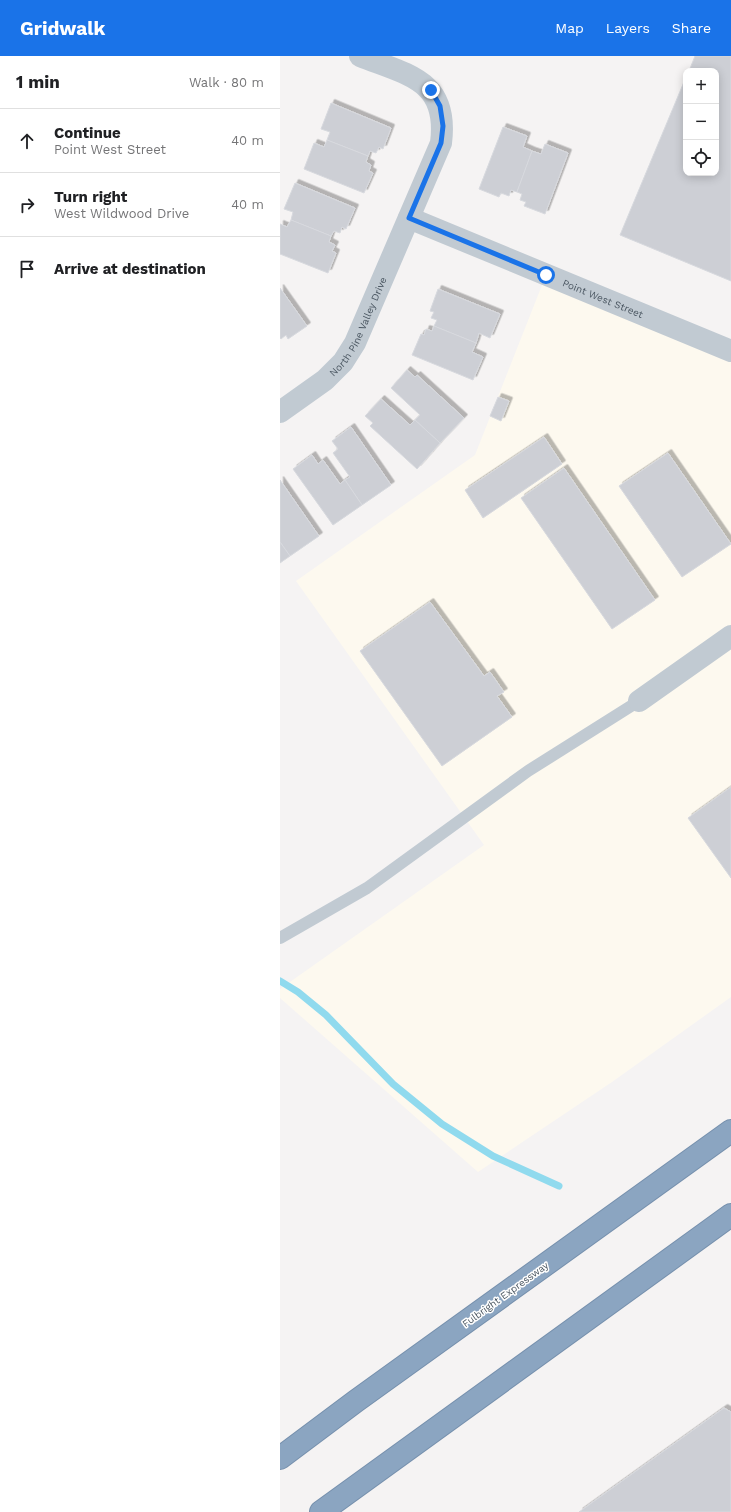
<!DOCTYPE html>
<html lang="en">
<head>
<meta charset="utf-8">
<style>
  body { margin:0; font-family:"Work Sans",sans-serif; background:#f2f2f2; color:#202124 }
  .controls { position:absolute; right:12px; top:12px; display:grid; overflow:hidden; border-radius:8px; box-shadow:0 2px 10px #0003 }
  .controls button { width:36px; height:36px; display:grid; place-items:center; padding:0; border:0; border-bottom:1px solid #e0e0e0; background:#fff; color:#202124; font:20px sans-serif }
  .stop { position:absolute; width:12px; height:12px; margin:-9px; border:3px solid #1a73e8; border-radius:50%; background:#fff }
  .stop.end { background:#1a73e8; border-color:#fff; box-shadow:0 1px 4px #0008 }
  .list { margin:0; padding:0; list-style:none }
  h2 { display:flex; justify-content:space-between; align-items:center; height:52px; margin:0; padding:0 16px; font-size:17px }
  h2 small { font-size:13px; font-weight:400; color:#757577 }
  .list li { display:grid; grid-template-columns:26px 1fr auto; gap:12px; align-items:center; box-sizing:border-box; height:64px; padding:0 16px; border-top:1px solid #e0e0e0 }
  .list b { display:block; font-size:15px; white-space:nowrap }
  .list p { margin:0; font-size:13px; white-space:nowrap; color:#757577 }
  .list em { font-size:13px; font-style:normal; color:#757577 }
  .icon { flex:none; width:22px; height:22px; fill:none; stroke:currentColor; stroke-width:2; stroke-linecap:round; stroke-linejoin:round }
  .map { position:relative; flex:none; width:451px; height:1456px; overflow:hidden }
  header { display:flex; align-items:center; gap:24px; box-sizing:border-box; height:56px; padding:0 20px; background:#1a73e8; color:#fff }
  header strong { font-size:19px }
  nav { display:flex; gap:22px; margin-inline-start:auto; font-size:14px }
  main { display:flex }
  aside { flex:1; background:#fff }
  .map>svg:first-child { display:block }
  .commercial { fill:#fdf9ef }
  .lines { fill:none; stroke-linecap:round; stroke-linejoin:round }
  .stream { stroke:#90daee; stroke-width:7 }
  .building { fill:#cdcfd5; stroke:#d7d9de; filter:url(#shadow) }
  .motorway-casing { stroke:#7690ad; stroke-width:24 }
  .service { stroke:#c1cad2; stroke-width:12 }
  .minor { stroke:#c1cad2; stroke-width:22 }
  .motorway { stroke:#8ba5c1; stroke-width:22 }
  .route { stroke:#1a73e8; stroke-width:5 }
  .labels { text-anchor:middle; stroke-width:3; stroke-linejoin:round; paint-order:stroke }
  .street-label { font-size:10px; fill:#4a5661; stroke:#fff }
</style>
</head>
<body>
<header>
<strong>Gridwalk</strong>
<nav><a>Map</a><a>Layers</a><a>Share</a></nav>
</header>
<main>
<aside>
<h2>1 min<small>Walk · 80 m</small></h2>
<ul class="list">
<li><svg class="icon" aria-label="ahead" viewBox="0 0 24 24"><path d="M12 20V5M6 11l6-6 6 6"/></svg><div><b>Continue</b><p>Point West Street</p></div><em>40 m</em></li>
<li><svg class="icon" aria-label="right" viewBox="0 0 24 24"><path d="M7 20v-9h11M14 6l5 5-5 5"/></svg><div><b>Turn right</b><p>West Wildwood Drive</p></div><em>40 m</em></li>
<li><svg class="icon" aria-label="arrive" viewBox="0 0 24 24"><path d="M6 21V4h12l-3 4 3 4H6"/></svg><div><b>Arrive at destination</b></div></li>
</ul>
</aside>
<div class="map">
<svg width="451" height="1456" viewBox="0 0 451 1456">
  <defs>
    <filter id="shadow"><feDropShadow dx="3.5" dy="-3.5" stdDeviation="0" flood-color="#0004"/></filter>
  </defs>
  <rect width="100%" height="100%" fill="#f5f3f3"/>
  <polygon class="commercial" points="266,219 451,295 451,941 332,1026 198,1116 0,942 0,933 204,789 16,525 195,399"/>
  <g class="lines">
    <polyline class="stream" points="0,925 18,936 46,959 113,1028 162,1068 213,1100 279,1130"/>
  </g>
  <g class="building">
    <polygon points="415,0 451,0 451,225 340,179 406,21 406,117 436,117 436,15 409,15"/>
    <polygon points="51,47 111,72 103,93 99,91 96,97 90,95 88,100 47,84 50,76 41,73"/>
    <polygon points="223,71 247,80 243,91 252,95 237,136 231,134 229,140 221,137 219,141 199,133"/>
    <polygon points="47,84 88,100 86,106 91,109 89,115 93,117 84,137 24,113 34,87 44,91"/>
    <polygon points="265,88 288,97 265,158 244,150 246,146 240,144 242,138 237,136 252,95 261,98"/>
    <polygon points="15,127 75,152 66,173 62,171 60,177 54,175 51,180 11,164 13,156 4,153"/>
    <polygon points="11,164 51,180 49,186 55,189 52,195 56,197 48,217 0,198 0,168 7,171"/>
    <polygon points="0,232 27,270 8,283 6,279 1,283 0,282"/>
    <polygon points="158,233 220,258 210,282 199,277 196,287 154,270 157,264 151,262 154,256 150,255"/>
    <polygon points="154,270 196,287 192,296 203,301 193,324 132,299 141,278 144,279 146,273 152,275"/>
    <polygon points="127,314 135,321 137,319 184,362 160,387 135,364 140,359 111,332"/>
    <polygon points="218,341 229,345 221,365 210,360"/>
    <polygon points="101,343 130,369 135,364 160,387 137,413 90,370 93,367 85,360"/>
    <polygon points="71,371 111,429 82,449 65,424 70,421 53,397 58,393 52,385"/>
    <polygon points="264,381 282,408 203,462 185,434"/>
    <polygon points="388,397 451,488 402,521 339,430"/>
    <polygon points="32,399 38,408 43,404 60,428 65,424 82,449 53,469 13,413"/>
    <polygon points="284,412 375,544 332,573 241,442"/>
    <polygon points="0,424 39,480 10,500 0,486"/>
    <polygon points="0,486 10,500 0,507"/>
    <polygon points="150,546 204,620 210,616 224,636 217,640 232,661 162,710 80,595"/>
    <polygon points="451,731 451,822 408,762"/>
    <polygon points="444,1352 451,1356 451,1456 299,1456"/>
  </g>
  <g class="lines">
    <g class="motorway-casing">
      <g id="motorway">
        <polyline points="0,1402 76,1345 451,1075"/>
        <polyline points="41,1456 451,1159"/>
      </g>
    </g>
    <polyline class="service" points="0,882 87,832 248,715 359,645"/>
    <g class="minor">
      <path id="s1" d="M129,162l322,133"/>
      <path id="s2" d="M0,356l45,-32 18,-18 12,-19 86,-200c8,-63 -33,-68 -81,-87"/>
      <polyline points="359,645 451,580"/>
    </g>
    <use href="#motorway" class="motorway"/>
  </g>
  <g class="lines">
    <polyline class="route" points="151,34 160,50 163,70 161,87 129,162 266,219"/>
  </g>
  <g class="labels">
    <g class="street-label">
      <text dy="4" stroke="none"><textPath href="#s1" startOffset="210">Point West Street</textPath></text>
      <text dy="4" stroke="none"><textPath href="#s2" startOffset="119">North Pine Valley Drive</textPath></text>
      <text transform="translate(225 1238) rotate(-36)" y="4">Fulbright Expressway</text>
    </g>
  </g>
</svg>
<div class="controls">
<button>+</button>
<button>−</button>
<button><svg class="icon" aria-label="locate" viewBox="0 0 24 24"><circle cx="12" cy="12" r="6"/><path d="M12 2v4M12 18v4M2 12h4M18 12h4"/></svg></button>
</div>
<div class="stop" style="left:266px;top:219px"></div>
<div class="stop end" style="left:151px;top:34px"></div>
</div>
</main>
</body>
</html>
